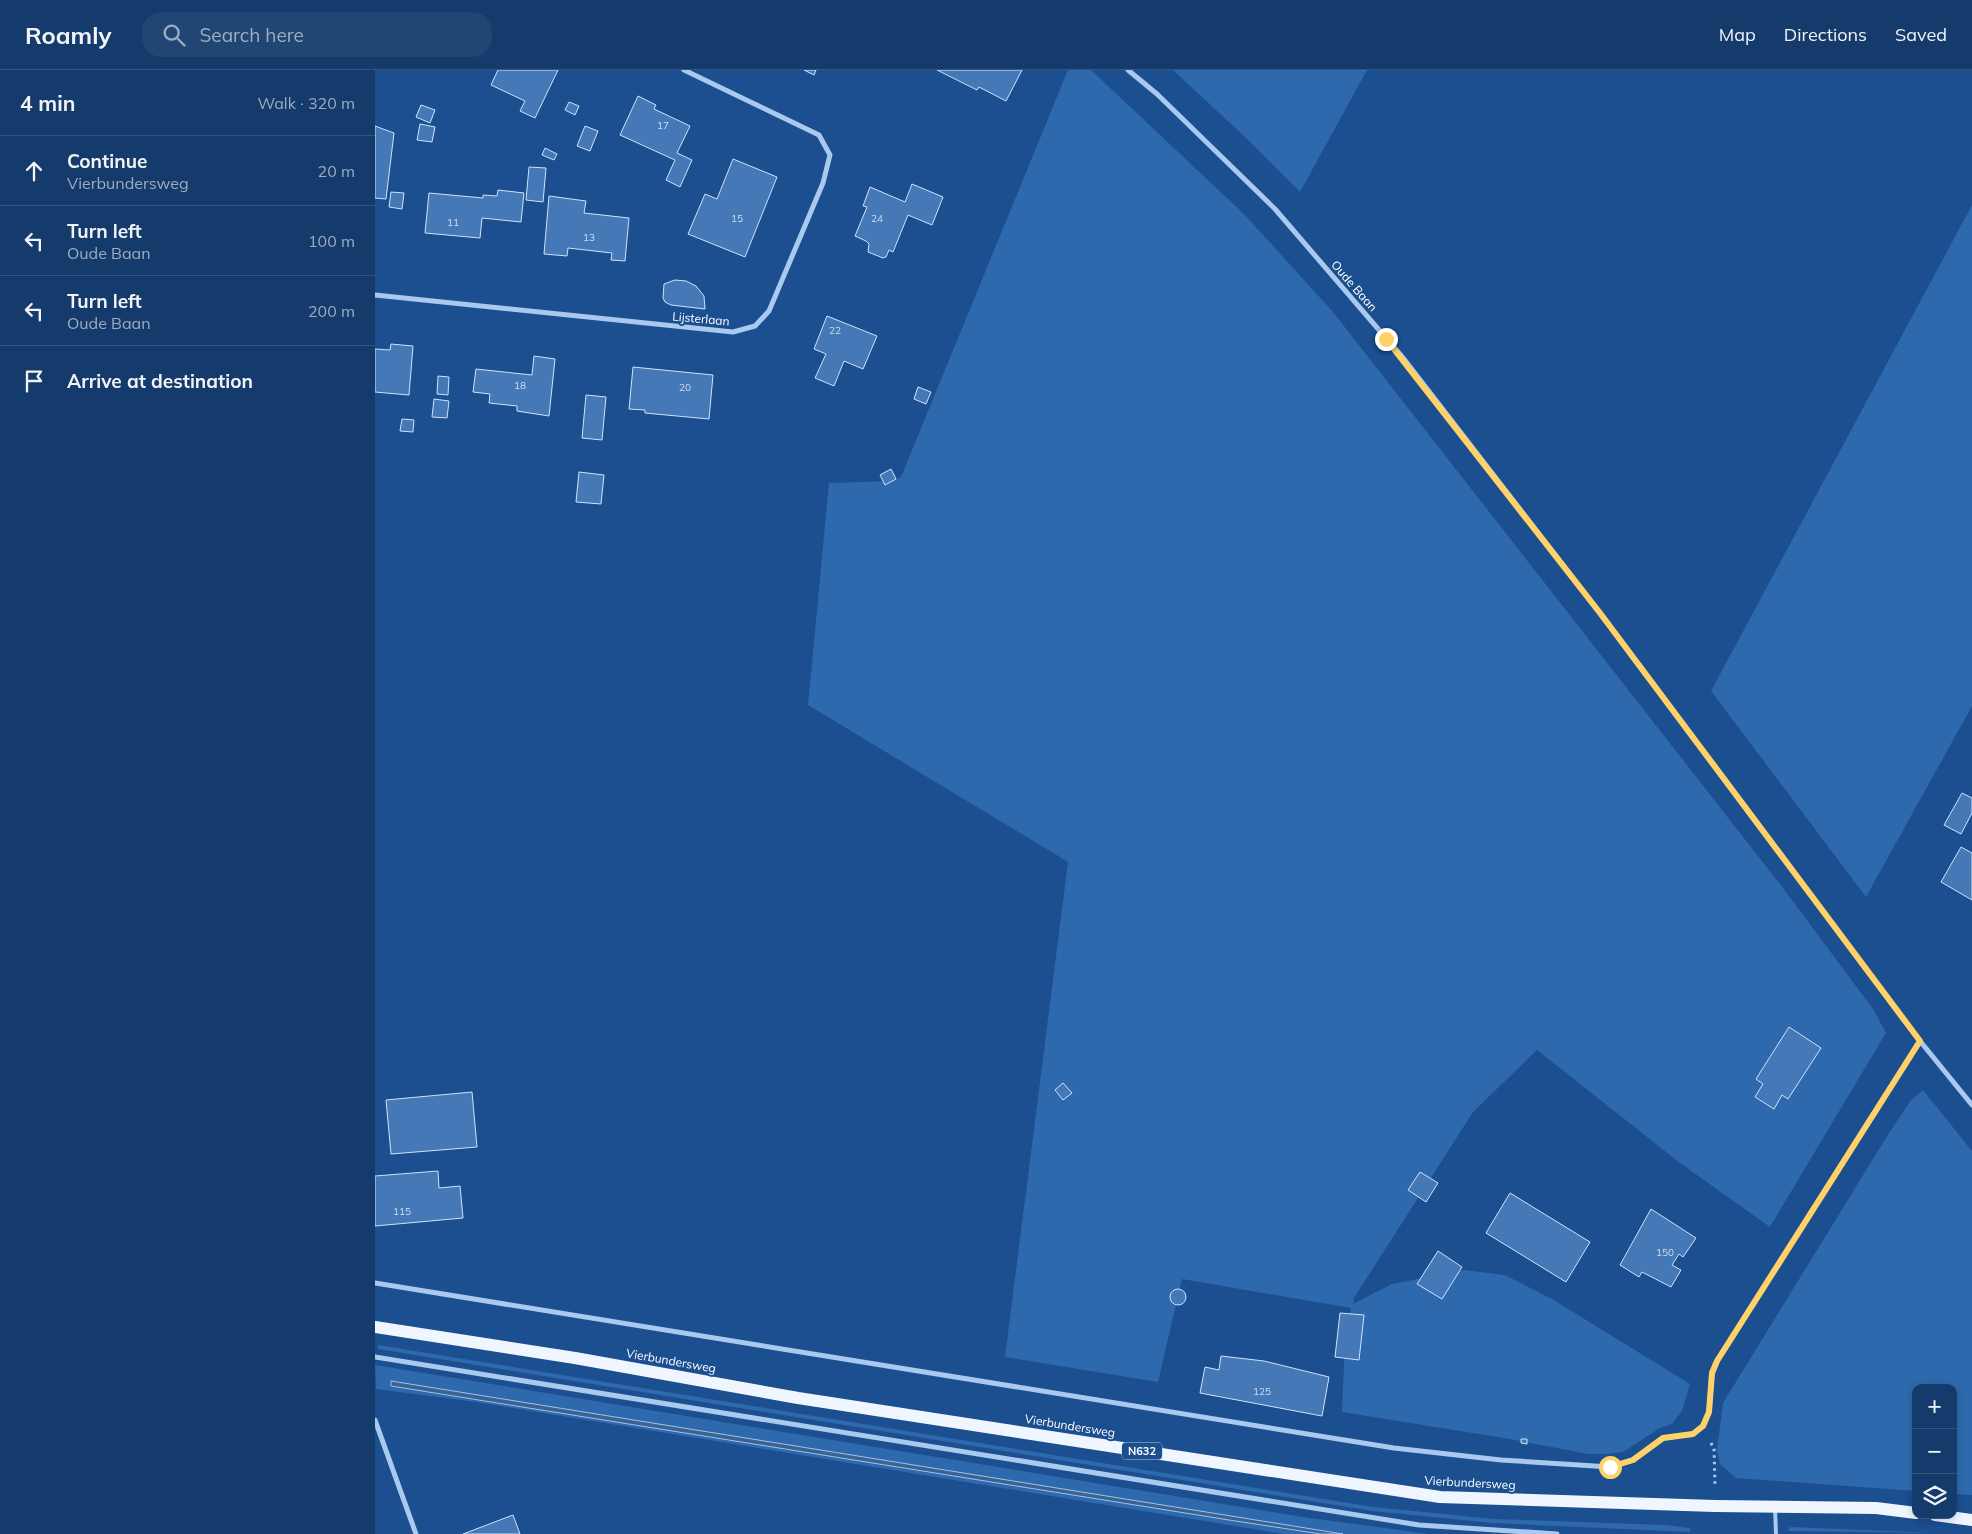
<!DOCTYPE html>
<html lang="en">
<head>
<meta charset="utf-8">
<style>
  body { margin:0; font-family:Mulish,sans-serif; background:#214673; color:#f1f3f6 }
  .controls { position:absolute; right:15px; bottom:15px; display:grid; overflow:hidden; border-radius:10px; box-shadow:0 2px 8px #0003 }
  .controls button { width:45px; height:45px; display:grid; place-items:center; padding:0; border:0; border-bottom:1px solid #33557e; background:#143b6b; color:#f1f3f6; font:25px sans-serif }
  .stop { position:absolute; width:15px; height:15px; margin:-11px; border:4px solid #ffd166; border-radius:50%; background:#fff }
  .stop.end { background:#ffd166; border-color:#fff; box-shadow:0 1px 5px #0008 }
  .list { margin:0; padding:0; list-style:none }
  h2 { display:flex; justify-content:space-between; align-items:center; height:65px; margin:0; padding:0 20px; font-size:21px }
  h2 small { font-size:16px; font-weight:400; color:#9dadc1 }
  .list li { display:grid; grid-template-columns:32px 1fr auto; gap:15px; align-items:center; box-sizing:border-box; height:70px; padding:0 20px; border-top:1px solid #33557e }
  .list b { display:block; font-size:19px; white-space:nowrap }
  .list p { margin:0; font-size:16px; white-space:nowrap; color:#9dadc1 }
  .list em { font-size:16px; font-style:normal; color:#9dadc1 }
  .icon { flex:none; width:28px; height:28px; fill:none; stroke:currentColor; stroke-width:2; stroke-linecap:round; stroke-linejoin:round }
  .map { position:relative; flex:none; width:1597px; height:1464px; overflow:hidden }
  header { display:flex; align-items:center; gap:30px; box-sizing:border-box; height:70px; padding:0 25px; background:#143b6b; border-bottom:1px solid #33557e }
  header strong { font-size:24px }
  nav { display:flex; gap:28px; margin-inline-start:auto; font-size:18px }
  .search { width:350px; height:45px; background:#214673; display:flex; align-items:center; gap:12px; box-sizing:border-box; padding:0 18px; border-radius:20px; color:#9dadc1; font-size:19px }
  main { display:flex }
  aside { flex:1; background:#143b6b }
  .map>svg:first-child { display:block }
  .green { fill:#2e69ad }
  .water { fill:#3c6290; stroke:#9cc4f0 }
  .building { fill:#4478b7; stroke:#cfe3fa }
  .lines { fill:none; stroke-linecap:round; stroke-linejoin:round }
  .path { stroke:#a9c9ee; stroke-width:3; stroke-dasharray:2.5 4; stroke-linecap:butt }
  .lane { stroke:#a9c9ee; stroke-width:4 }
  .street { stroke:#a9c9ee; stroke-width:5 }
  .primary { stroke:#f0f6ff; stroke-width:12 }
  .route { stroke:#ffd166; stroke-width:6 }
  .labels { text-anchor:middle; stroke-width:4; stroke-linejoin:round; paint-order:stroke }
  .number-label { font-size:10px; fill:#d0dded }
  .shield { fill:#1b4f8f; stroke:#bbcadd; stroke-width:1 }
  .shield-label { font-size:11px; font-weight:bold; fill:#fff }
  .street-label { font-size:12px; fill:#fff; stroke:#1b4f8f }
</style>
</head>
<body>
<header>
<strong>Roamly</strong>
<div class="search"><svg class="icon" aria-label="search" viewBox="0 0 24 24"><circle cx="10" cy="10" r="6"/><path d="M15 15l6 6"/></svg>Search here</div>
<nav><a>Map</a><a>Directions</a><a>Saved</a></nav>
</header>
<main>
<aside>
<h2>4 min<small>Walk · 320 m</small></h2>
<ul class="list">
<li><svg class="icon" aria-label="ahead" viewBox="0 0 24 24"><path d="M12 20V5M6 11l6-6 6 6"/></svg><div><b>Continue</b><p>Vierbundersweg</p></div><em>20 m</em></li>
<li><svg class="icon" aria-label="left" viewBox="0 0 24 24"><path d="M17 20v-9H6M10 6l-5 5 5 5"/></svg><div><b>Turn left</b><p>Oude Baan</p></div><em>100 m</em></li>
<li><svg class="icon" aria-label="left" viewBox="0 0 24 24"><path d="M17 20v-9H6M10 6l-5 5 5 5"/></svg><div><b>Turn left</b><p>Oude Baan</p></div><em>200 m</em></li>
<li><svg class="icon" aria-label="arrive" viewBox="0 0 24 24"><path d="M6 21V4h12l-3 4 3 4H6"/></svg><div><b>Arrive at destination</b></div></li>
</ul>
</aside>
<div class="map">
<svg width="1597" height="1464" viewBox="0 0 1597 1464">
  <rect width="100%" height="100%" fill="#1b4f8f"/>
  <g class="green">
    <polygon points="693,0 716,0 870,145 958,242 1408,818 1498,939 1511,963 1395,1157 1305,1093 1162,980 1098,1042 979,1228 978,1234 1017,1214 1089,1200 1130,1205 1177,1229 1315,1314 1307,1341 1297,1354 1285,1358 1248,1382 1233,1384 1213,1384 1135,1369 967,1342 970,1271 976,1238 807,1209 783,1312 630,1287 693,792 433,635 454,413 517,411 526,407"/>
    <polygon points="798,0 992,0 925,122 871,68"/>
    <polygon points="1597,135 1597,636 1491,827 1336,621"/>
    <polygon points="1548,1020 1597,1081 1597,1425 1578,1424 1578,1318 1541,1318 1541,1421 1361,1408 1345,1394 1342,1380 1348,1333 1514,1063 1536,1030"/>
    <polygon points="3,1275 998,1437 1119,1449 1290,1455 1315,1458 1315,1462 1118,1453 997,1441 3,1279"/>
    <polygon points="0,1295 928,1447 1054,1464 968,1464 15,1311 16,1316 946,1464 909,1464 101,1332 1,1319"/>
    <polygon points="1415,1457 1562,1463 1413,1461"/>
  </g>
  <polygon class="water" points="16,1311 968,1464 946,1464 854,1450 16,1316"/>
  <g class="building">
    <polygon points="123,0 183,0 160,48 145,41 150,31 116,15"/>
    <polygon points="429,0 441,0 439,5"/>
    <polygon points="562,0 647,0 631,31 604,17 602,20"/>
    <polygon points="263,26 281,35 279,39 315,56 302,83 317,90 305,117 291,110 300,90 245,65"/>
    <polygon points="194,32 204,36 200,45 190,40"/>
    <polygon points="46,35 60,40 55,53 41,47"/>
    <polygon points="45,54 60,57 57,72 42,70"/>
    <polygon points="0,56 19,63 11,129 0,128"/>
    <polygon points="210,56 223,61 215,81 202,76"/>
    <polygon points="170,78 182,84 179,90 167,85"/>
    <polygon points="358,89 402,107 370,187 313,164 330,124 342,129"/>
    <polygon points="154,97 171,98 168,132 151,130"/>
    <polygon points="537,114 568,127 557,155 533,145 518,182 514,180 511,187 508,188 493,182 494,174 491,171 480,166 492,137 488,136 495,117 530,132"/>
    <polygon points="123,120 149,123 146,152 107,148 105,168 50,163 54,123 108,128 108,125 122,126"/>
    <polygon points="16,122 29,123 27,139 14,137"/>
    <polygon points="174,126 211,131 209,143 254,148 250,191 236,190 237,183 193,178 192,186 169,184"/>
    <polygon points="300,210 311,211 321,216 329,226 330,239 296,235 290,232 288,228 289,214"/>
    <polygon points="452,246 502,266 488,299 469,291 459,316 440,308 451,284 439,279"/>
    <polygon points="16,274 38,276 34,325 0,322 0,279 15,280"/>
    <polygon points="159,286 180,289 174,346 142,341 142,336 114,333 115,324 98,322 101,299 157,305"/>
    <polygon points="258,297 338,305 334,349 270,343 270,340 254,339"/>
    <polygon points="63,306 74,307 73,325 62,324"/>
    <polygon points="543,317 556,322 551,334 539,329"/>
    <polygon points="211,325 231,327 227,370 207,368"/>
    <polygon points="59,329 74,331 72,348 57,347"/>
    <polygon points="27,349 39,350 38,362 25,361"/>
    <polygon points="516,399 521,409 510,415 505,405"/>
    <polygon points="204,402 229,405 226,434 201,432"/>
    <polygon points="1587,723 1597,728 1597,743 1586,764 1569,755"/>
    <polygon points="1586,777 1597,783 1597,830 1566,812"/>
    <polygon points="1414,957 1446,978 1413,1029 1407,1025 1399,1039 1380,1027 1388,1014 1381,1009"/>
    <polygon points="688,1013 697,1023 688,1030 680,1020"/>
    <polygon points="97,1022 102,1077 16,1084 11,1030"/>
    <polygon points="63,1101 64,1118 85,1116 88,1148 0,1156 0,1106"/>
    <polygon points="1045,1102 1063,1113 1051,1132 1033,1120"/>
    <polygon points="1135,1123 1215,1172 1191,1212 1111,1163"/>
    <polygon points="1276,1139 1321,1168 1308,1187 1304,1184 1297,1195 1306,1200 1296,1217 1267,1202 1264,1207 1245,1195"/>
    <polygon points="1063,1181 1087,1197 1067,1229 1042,1214"/>
    <circle cx="803" cy="1227" r="8"/>
    <polygon points="965,1243 989,1245 984,1290 960,1287"/>
    <polygon points="846,1286 889,1291 954,1307 947,1346 825,1323 830,1297 844,1300"/>
    <polygon points="1146,1369 1152,1369 1152,1374 1146,1373"/>
    <polygon points="138,1445 145,1464 88,1464"/>
  </g>
  <g class="lines">
    <polyline class="path" points="1336,1373 1339,1379 1340,1416"/>
    <polyline class="lane" points="1400,1438 1401,1464"/>
    <g class="street">
      <polyline points="753,0 782,24 900,139 1029,289 1225,543 1545,971 1597,1035"/>
      <polyline points="0,225 358,262 380,256 394,241 448,113 455,85 444,65 309,0"/>
      <polyline points="0,1213 1019,1378 1126,1390 1235,1397 1258,1390 1288,1368 1318,1364 1328,1356 1334,1342 1337,1303 1342,1291 1545,971"/>
      <polyline points="0,1287 1044,1455 1182,1464"/>
      <polyline points="0,1350 41,1464"/>
    </g>
    <g class="primary">
      <polyline points="0,1257 200,1288 423,1328 1065,1427 1340,1436 1501,1438 1541,1443"/>
      <polyline points="1560,1445 1597,1450"/>
    </g>
  </g>
  <g class="lines">
    <polyline class="route" points="1011,269 1225,543 1545,971 1342,1291 1337,1303 1334,1342 1328,1356 1318,1364 1288,1368 1258,1390 1235,1397"/>
  </g>
  <g class="labels">
    <g class="number-label">
      <text x="288" y="59">17</text>
      <text x="362" y="152">15</text>
      <text x="502" y="152">24</text>
      <text x="78" y="156">11</text>
      <text x="214" y="171">13</text>
      <text x="460" y="264">22</text>
      <text x="145" y="319">18</text>
      <text x="310" y="321">20</text>
      <text x="27" y="1145">115</text>
      <text x="1290" y="1186">150</text>
      <text x="887" y="1325">125</text>
    </g>
    <rect class="shield" x="747" y="1372.5" width="40" height="17" rx="4"/>
    <g class="shield-label">
      <text x="767" y="1385">N632</text>
    </g>
    <g class="street-label">
      <text transform="translate(979 216) rotate(49)" y="4">Oude Baan</text>
      <text transform="translate(326 249) rotate(5)" y="4">Lijsterlaan</text>
      <text transform="translate(296 1291) rotate(10)" y="4">Vierbundersweg</text>
      <text transform="translate(695 1356) rotate(9)" y="4">Vierbundersweg</text>
      <text transform="translate(1095 1413) rotate(3)" y="4">Vierbundersweg</text>
    </g>
  </g>
</svg>
<div class="controls">
<button>+</button>
<button>−</button>
<button><svg class="icon" aria-label="layers" viewBox="0 0 24 24"><path d="M12 4l9 5-9 5-9-5zM3 14l9 5 9-5"/></svg></button>
</div>
<div class="stop" style="left:1235px;top:1397px"></div>
<div class="stop end" style="left:1011px;top:269px"></div>
</div>
</main>
</body>
</html>
